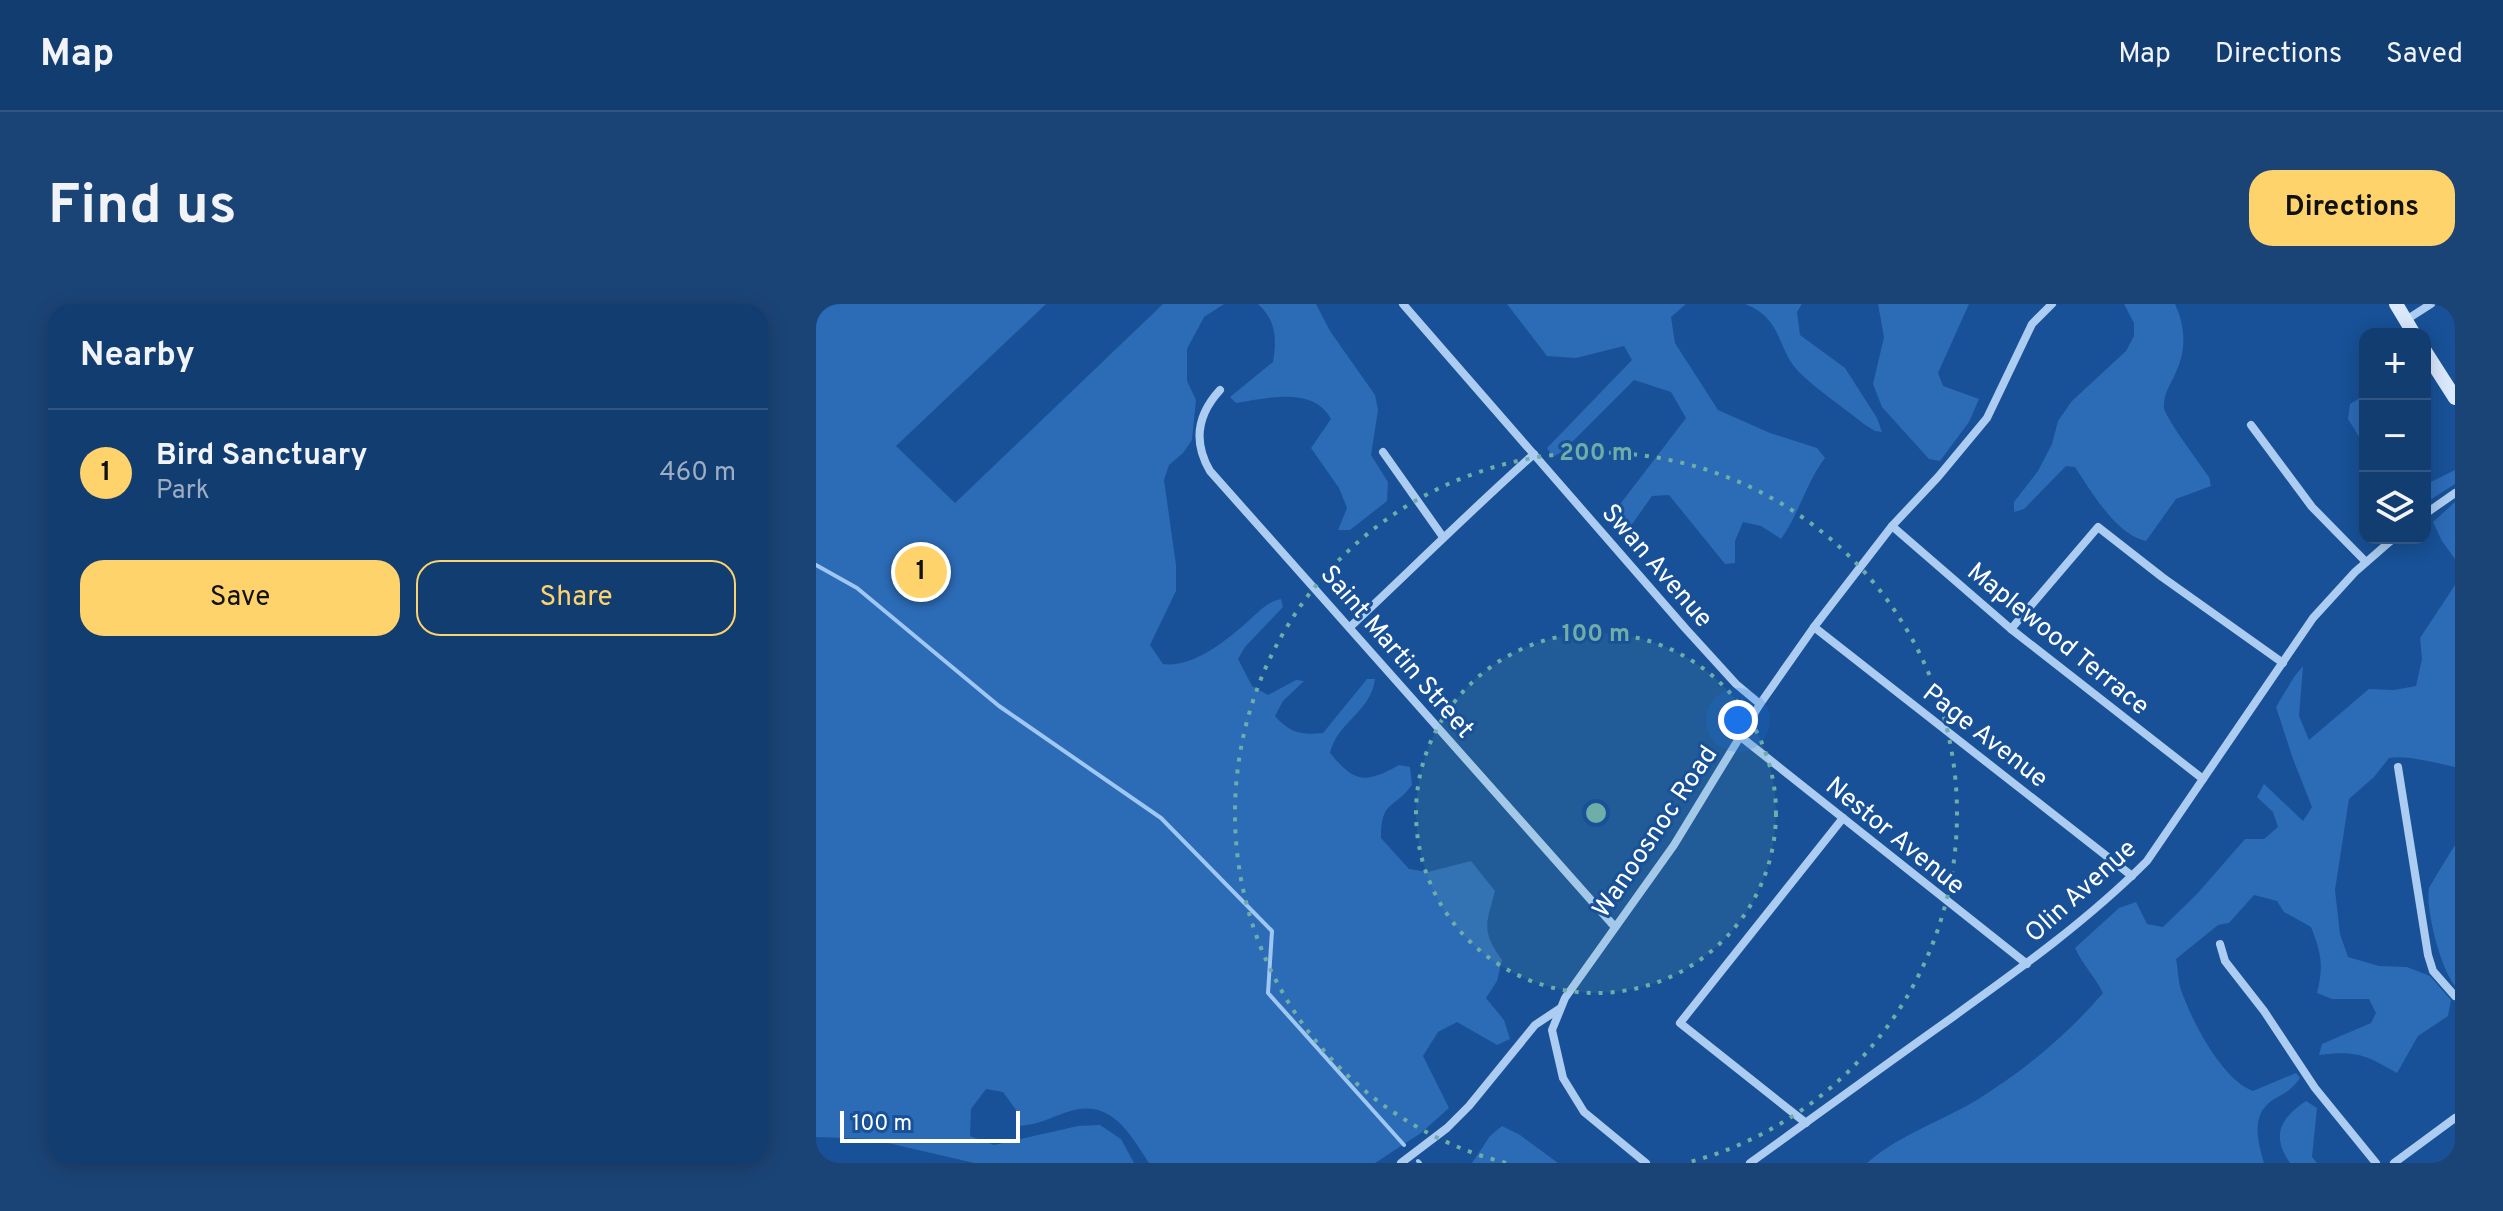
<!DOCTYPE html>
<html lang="en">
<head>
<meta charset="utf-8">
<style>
  body { margin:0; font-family:Overpass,sans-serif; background:#1b4476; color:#f1f3f6 }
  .controls { position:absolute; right:24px; top:24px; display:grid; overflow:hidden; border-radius:16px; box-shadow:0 4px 20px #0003 }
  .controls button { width:72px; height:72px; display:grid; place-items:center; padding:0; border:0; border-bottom:2px solid #315684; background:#123d71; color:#f1f3f6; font:40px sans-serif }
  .scale { position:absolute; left:24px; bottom:20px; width:180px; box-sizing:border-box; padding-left:8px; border:4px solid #fff; border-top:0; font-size:22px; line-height:28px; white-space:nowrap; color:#fff; -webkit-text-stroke:6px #185197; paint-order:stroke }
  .you { position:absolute; left:922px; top:416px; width:28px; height:28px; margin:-20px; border:6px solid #fff; border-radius:50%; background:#1a73e8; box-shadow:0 0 0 12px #1a73e833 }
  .badge { display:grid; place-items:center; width:52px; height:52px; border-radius:50%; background:#ffd36c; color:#111; font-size:26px; font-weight:700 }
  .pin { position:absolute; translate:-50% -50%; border:4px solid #fff; box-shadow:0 2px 8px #0006 }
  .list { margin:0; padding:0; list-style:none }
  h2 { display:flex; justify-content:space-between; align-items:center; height:104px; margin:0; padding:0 32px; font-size:34px }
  h2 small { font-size:26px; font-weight:400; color:#9caec3 }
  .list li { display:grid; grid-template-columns:52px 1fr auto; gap:24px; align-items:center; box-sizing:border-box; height:128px; padding:0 32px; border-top:2px solid #315684 }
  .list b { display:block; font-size:30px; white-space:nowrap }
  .list p { margin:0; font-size:26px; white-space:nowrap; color:#9caec3 }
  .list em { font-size:26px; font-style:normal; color:#9caec3 }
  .actions { display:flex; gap:16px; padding:24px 32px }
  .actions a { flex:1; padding:18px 0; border:2px solid #ffd36c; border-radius:24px; text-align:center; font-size:28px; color:#ffd36c }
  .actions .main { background:#ffd36c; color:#111 }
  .icon { flex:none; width:44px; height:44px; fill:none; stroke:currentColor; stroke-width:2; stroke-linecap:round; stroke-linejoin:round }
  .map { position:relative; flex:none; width:1639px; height:859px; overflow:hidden; border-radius:24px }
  header { display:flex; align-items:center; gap:48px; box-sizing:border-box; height:112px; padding:0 40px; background:#123d71; border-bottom:2px solid #315684 }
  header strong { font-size:38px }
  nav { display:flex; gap:44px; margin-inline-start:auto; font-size:28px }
  .intro { display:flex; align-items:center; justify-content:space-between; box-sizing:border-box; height:192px; padding:0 48px }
  h1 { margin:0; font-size:56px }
  .button { padding:20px 36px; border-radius:24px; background:#ffd36c; color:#111; font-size:28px; font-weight:700 }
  main { display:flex; gap:48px; padding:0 48px }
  aside { flex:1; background:#123d71; border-radius:24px; box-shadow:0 4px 20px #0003 }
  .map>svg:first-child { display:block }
  .green { fill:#2c6bb6 }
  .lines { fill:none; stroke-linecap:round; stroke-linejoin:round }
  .stream { stroke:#9ec7f3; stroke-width:4 }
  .street { stroke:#acccf1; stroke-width:8 }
  .secondary { stroke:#dae9fc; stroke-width:14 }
  .ring { fill:none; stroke:#6fada8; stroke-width:4; stroke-dasharray:4 8 }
  .labels { text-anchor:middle; stroke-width:6; stroke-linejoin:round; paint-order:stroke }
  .street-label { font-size:26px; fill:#fff; stroke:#185197 }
  .centre { fill:#6fada8; stroke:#185197; stroke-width:4 }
  .ring-label { font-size:24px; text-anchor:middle; font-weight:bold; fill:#6fada8; stroke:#185197; stroke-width:6; stroke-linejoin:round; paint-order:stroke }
</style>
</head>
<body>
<header>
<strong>Map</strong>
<nav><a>Map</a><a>Directions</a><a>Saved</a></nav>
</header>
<div class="intro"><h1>Find us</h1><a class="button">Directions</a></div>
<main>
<aside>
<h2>Nearby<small></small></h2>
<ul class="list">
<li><span class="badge">1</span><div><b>Bird Sanctuary</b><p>Park</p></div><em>460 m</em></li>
</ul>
<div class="actions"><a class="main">Save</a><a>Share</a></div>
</aside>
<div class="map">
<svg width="1639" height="859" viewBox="0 0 1639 859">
  <rect width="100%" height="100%" fill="#185197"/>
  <g class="green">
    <path d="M0,0h230l-150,142 59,57 208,-199h61l-20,13 -17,32v32l9,19 -4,40 -9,13 -14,12 -5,15 12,85v26l-26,54 13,19c29,4 61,-22 82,-40 12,-10 21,-22 36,-25l2,8 -38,40 -7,12 14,27 16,9 28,-15 8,1 -21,20 -8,15c15,17 26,19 48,17l44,-54h8c-4,33 -38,43 -45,74 25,30 35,31 69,12l11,2 2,18c-19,25 -31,15 -31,53l28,31 19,3 43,-11 24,30c-9,33 -14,40 7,69l-5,21 -11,17 18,22 6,19 -13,6 -40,-23 -19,10 -15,24 26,52 -28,25 -46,30h-226c-20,-31 -39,-66 -82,-51 -17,6 -30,13 -48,14l-3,-16 -13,-18 -17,-3 -15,20 -1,27 24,9 84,-19 22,-1 21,14 13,24h-160l-103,-24 -55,-2z"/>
    <path d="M442,0h58l14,27 45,64 3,15 -7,45 17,27 -1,19 -37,29h-12l9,-22 -8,-20 -28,-40 20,-29c-17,-33 -65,-21 -95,-16l-6,-6 43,-35c4,-23 3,-42 -15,-58z"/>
    <path d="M691,0h179l-15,13 4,26 43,67 52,23 47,15 8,10c-19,25 -26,56 -44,81l-20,-13 -18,-4 -8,19v22l-10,1 -56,-69 -17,1 -29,41 -11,-9 9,-25 65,-85 -15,-26 -37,-12 -71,71 -10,6 -6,-9 85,-88 -8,-14 -48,12 -29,-2z"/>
    <path d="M929,0h57l-5,8 3,23 45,33 32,50 5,14 -7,-1 -11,-7c-21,-17 -46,-33 -65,-52 -23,-23 -15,-53 -54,-68z"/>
    <polygon points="1062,0 1153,0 1122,69 1127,82 1163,95 1153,118 1124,157 1113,155 1066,103 1057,80 1068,33"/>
    <path d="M1308,0h51c10,22 12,45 1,68 -5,12 -13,22 -12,36 2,11 36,56 45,69l2,9 -35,13 -30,42c-30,-6 -55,-50 -71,-74l-9,-1 -42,43 -10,3v-10l24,-31 14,-27 6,-23 14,-20 54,-50 8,-15v-13z"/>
    <polygon points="1549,91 1549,142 1532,115 1534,100"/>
    <polygon points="1639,166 1639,180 1609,199 1609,176 1613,179"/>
    <polygon points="1639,198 1639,255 1626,237 1617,218"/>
    <path d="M1639,281v182c-20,-4 -47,-12 -66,-9l-15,19 -25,22 -14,91 5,44 8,23 31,9 28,1 23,9 21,24 -3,16 -30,20 -21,37c-31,-18 -41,-23 -78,-18l3,-11 49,-21 5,-10 -7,-14h-37l-15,-6c7,-27 4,-41 -6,-66l-27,-15 -7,-11 -23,-6 -25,28 -11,2 -42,34c2,10 2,22 5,31 11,31 41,90 72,101l43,-18 4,5c-13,19 -25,17 -35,29 -13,15 -6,39 -1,56h-397c33,-29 76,-42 113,-65 46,-29 88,-64 123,-105 -8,-16 -20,-28 -28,-45l44,-40 17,-6 11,22 16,3 34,-33 48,-55h19l14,-12 -5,-15 -16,-15 7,-13 39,37 9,-14 -19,-48 -17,-52 18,-30 9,-11 -4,50 10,24 60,-51 25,1 22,-4 6,-27 -2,-21z"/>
    <path d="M1639,541v141c-14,-16 -30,-77 -26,-98 1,-2 22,-37 26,-43z"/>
    <path d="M1490,797l11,7 -5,49 5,6h-27c-19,-27 -10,-45 16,-62z"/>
    <polygon points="686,822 704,831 742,859 656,859 674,832"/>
  </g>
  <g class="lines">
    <g class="stream">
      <polyline points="0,261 41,284 183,402 345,514 456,627 452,689 588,841"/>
      <polyline points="602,857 604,859"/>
    </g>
    <g class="street">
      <polyline points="587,0 869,324 920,380 944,400"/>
      <polyline points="1590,16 1615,0"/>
      <path d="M404,86c-23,25 -27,52 -10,81l404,455"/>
      <polyline points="1435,121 1496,203 1550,258"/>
      <polyline points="567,148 627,233"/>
      <polyline points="1609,210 1639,189"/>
      <polyline points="1076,222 1195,325 1387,475"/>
      <path d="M534,323c62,-58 121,-117 184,-173"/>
      <polyline points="998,323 1316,572"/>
      <polyline points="1195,325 1282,223 1346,273 1467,359"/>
      <polyline points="925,433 1211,660"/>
      <polyline points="1582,463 1612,651 1617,667 1639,692"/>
      <polyline points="1404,640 1409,657 1448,707 1499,784 1560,859"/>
      <polyline points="990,819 864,719 1027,514"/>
      <polyline points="585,859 631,824 653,802 719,721 743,705"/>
      <polyline points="830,859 768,808 747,774 736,726 749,694 858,541 944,400 998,323 1076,222 1122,173 1171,114 1216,20 1236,0"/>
      <path d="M934,859c64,-46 128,-93 193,-139 71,-51 142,-101 204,-163l166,-243 42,-46 39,-34"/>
      <polyline points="1578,859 1639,814"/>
    </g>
    <g class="secondary">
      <polyline points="1580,0 1598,30"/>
      <polyline points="1609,47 1639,94"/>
    </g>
  </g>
  <circle cx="780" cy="509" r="180" fill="#6fada8" fill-opacity=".12"/>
  <g class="ring">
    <circle cx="780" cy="509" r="180"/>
    <path d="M690 859A361 361 0 1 1 870 859"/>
  </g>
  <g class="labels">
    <g class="street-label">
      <text transform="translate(842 261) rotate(49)" y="9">Swan Avenue</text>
      <text transform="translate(1243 334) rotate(39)" y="9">Maplewood Terrace</text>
      <text transform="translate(582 347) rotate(49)" y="9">Saint Martin Street</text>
      <text transform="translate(1170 431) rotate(38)" y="9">Page Avenue</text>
      <text transform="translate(838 527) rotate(-56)" y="9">Wanoosnoc Road</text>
      <text transform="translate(1080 531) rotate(39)" y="9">Nestor Avenue</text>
      <text transform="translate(1264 586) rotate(-42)" y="9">Olin Avenue</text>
    </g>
  </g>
  <circle cx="780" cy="509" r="12" class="centre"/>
  <g class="ring-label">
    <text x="780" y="156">200 m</text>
    <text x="780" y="337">100 m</text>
  </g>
</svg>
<div class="controls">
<button>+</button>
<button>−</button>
<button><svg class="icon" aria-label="layers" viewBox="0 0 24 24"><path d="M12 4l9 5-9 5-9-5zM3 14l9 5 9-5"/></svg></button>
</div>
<div class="scale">100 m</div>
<div class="you"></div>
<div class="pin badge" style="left:105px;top:268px">1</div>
</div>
</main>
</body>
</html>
